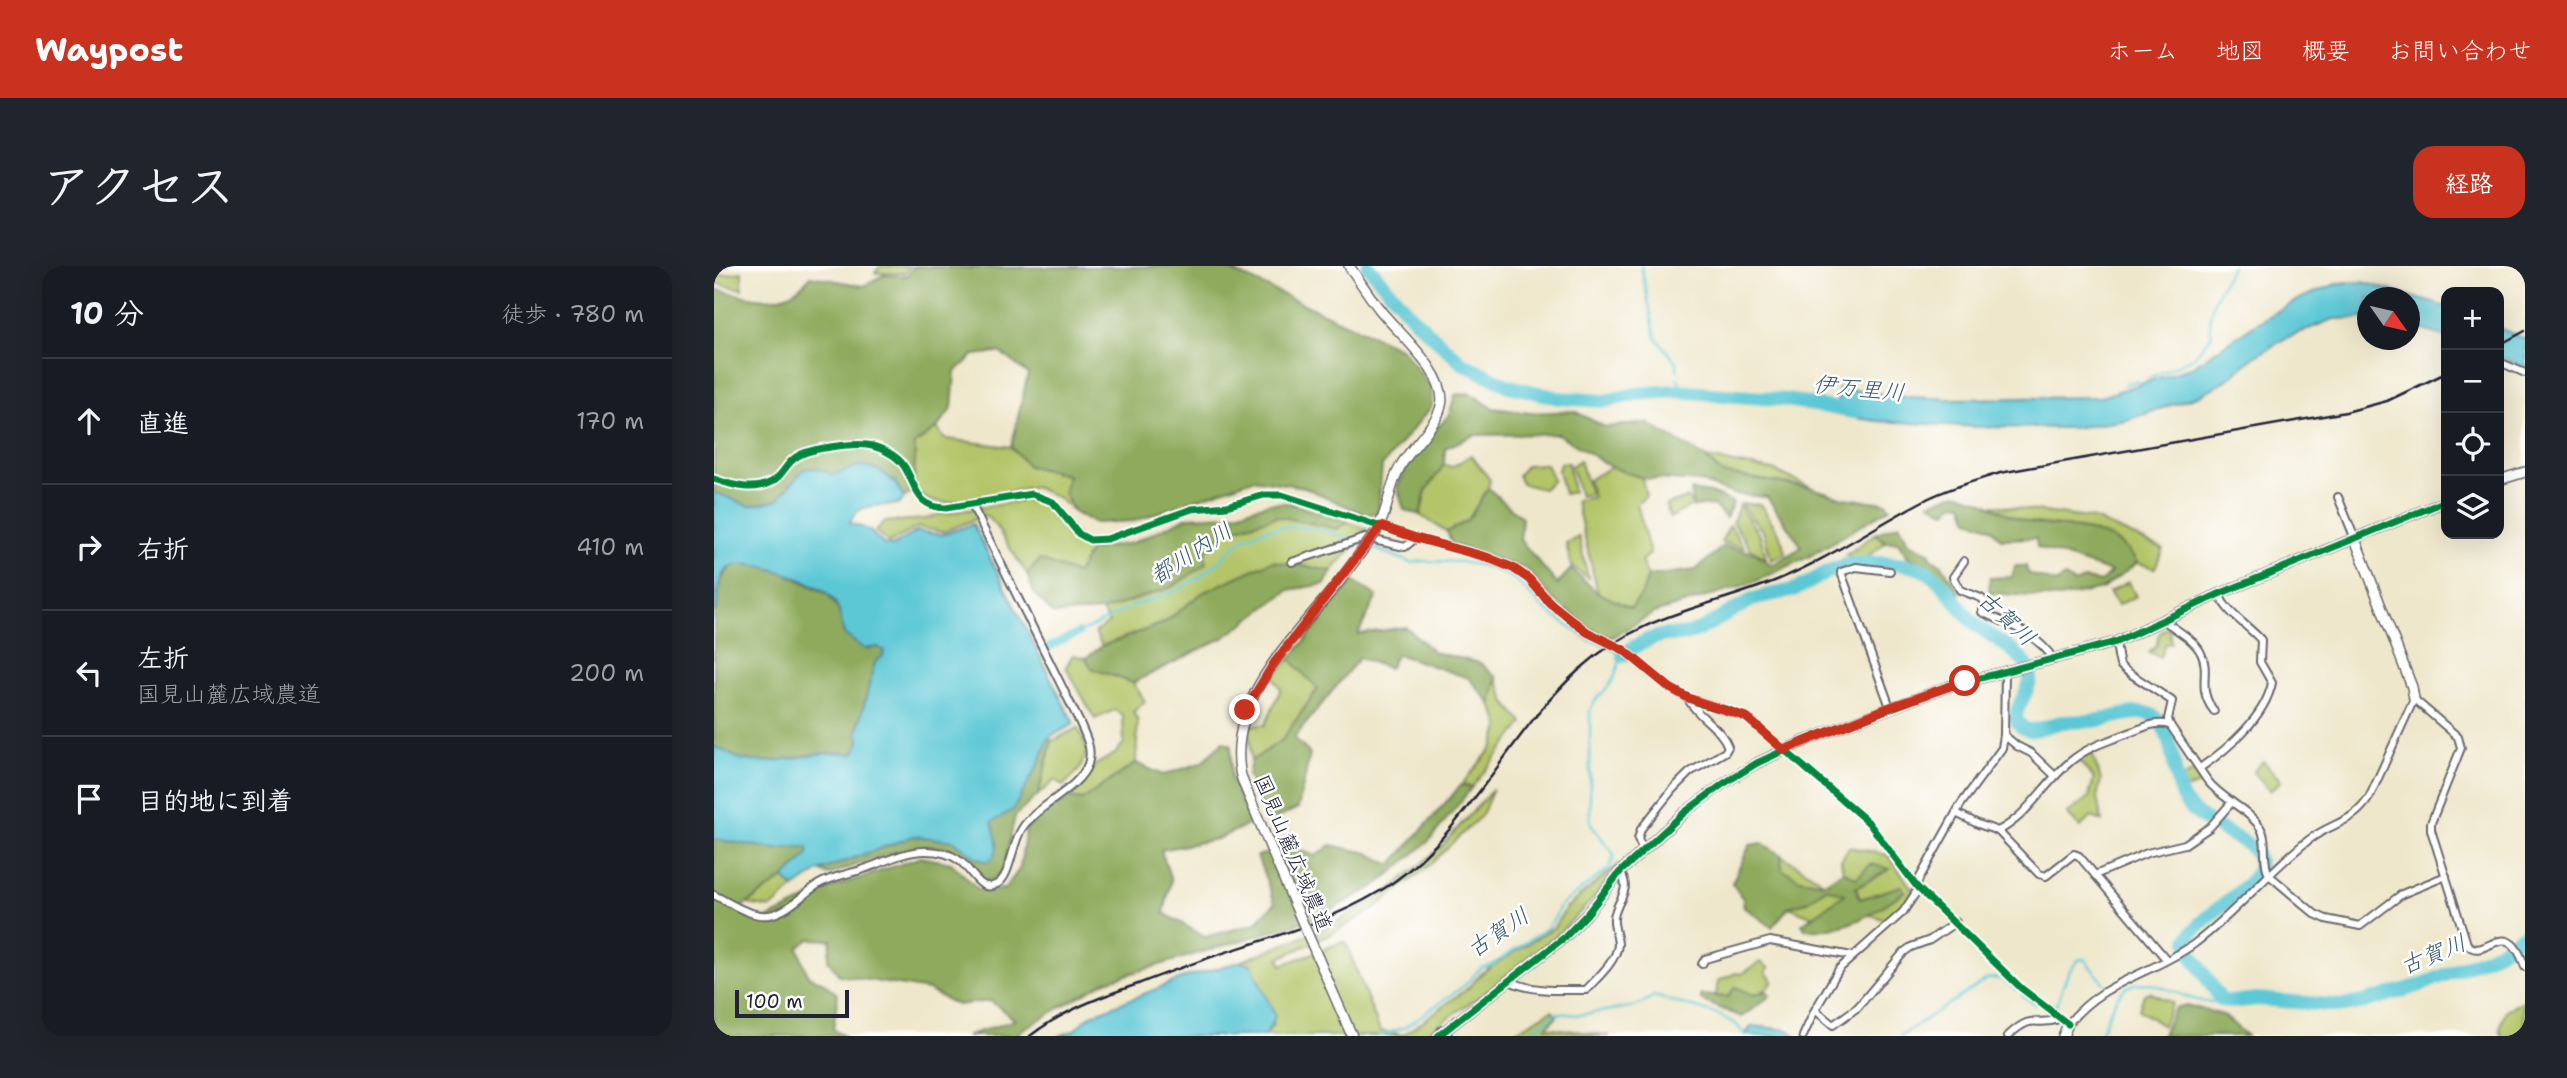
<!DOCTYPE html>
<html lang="ja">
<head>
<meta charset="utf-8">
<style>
  body { margin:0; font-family:"Shantell Sans","Klee One",sans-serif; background:#20242c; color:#f1f3f6 }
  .controls { position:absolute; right:21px; top:21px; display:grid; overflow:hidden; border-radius:14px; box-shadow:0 7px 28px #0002 }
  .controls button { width:63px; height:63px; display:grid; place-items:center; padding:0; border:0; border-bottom:2px solid #363941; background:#171b24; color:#f1f3f6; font:35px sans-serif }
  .compass { position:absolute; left:1643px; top:21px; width:63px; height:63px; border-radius:50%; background:#171b24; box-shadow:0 7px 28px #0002; rotate:124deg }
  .scale { position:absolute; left:21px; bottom:18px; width:114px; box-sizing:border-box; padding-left:7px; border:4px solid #22223b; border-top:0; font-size:19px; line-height:24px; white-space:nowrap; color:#22223b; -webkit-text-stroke:5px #fff; paint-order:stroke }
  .stop { position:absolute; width:21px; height:21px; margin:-16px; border:5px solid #c8321e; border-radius:50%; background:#fff }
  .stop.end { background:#c8321e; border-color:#fff; box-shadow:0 2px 7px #0008 }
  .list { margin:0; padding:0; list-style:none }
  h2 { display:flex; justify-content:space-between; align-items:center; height:91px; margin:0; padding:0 28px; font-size:30px }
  h2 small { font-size:23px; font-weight:400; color:#9ea1a6 }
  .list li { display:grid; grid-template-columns:46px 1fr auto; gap:21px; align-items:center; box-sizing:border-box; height:126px; padding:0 28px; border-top:2px solid #363941 }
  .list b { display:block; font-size:26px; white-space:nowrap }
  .list p { margin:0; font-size:23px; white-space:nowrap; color:#9ea1a6 }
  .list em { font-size:23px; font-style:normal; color:#9ea1a6 }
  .icon { flex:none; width:38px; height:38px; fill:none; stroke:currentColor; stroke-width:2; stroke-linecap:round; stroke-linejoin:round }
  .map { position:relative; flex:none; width:1811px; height:770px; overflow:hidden; border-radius:21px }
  header { display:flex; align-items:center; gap:42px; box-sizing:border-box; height:98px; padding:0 35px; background:#c8321e; color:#fff }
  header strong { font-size:33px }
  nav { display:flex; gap:38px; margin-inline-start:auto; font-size:24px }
  .intro { display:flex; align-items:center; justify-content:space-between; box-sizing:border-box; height:168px; padding:0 42px }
  h1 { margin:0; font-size:49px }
  .button { padding:18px 32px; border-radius:21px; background:#c8321e; color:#fff; font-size:24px; font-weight:700 }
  main { display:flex; gap:42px; padding:0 42px }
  aside { flex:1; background:#171b24; border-radius:21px; box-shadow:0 7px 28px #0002 }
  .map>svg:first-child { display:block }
  .green { fill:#b3c568; stroke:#6a7452; stroke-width:2 }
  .forest { fill:#8eaa5c; stroke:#58664c; stroke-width:2 }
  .water { fill:#5dc8d5; stroke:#407588; stroke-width:2 }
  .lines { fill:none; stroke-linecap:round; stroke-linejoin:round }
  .stream { stroke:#5dc8d5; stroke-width:2.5 }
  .canal { stroke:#5dc8d5; stroke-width:8 }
  .river { stroke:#5dc8d5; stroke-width:14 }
  .street-casing { stroke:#6a676d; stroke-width:10 }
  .secondary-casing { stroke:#6a676d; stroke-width:12 }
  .highway-casing { stroke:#6a676d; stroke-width:16 }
  .street { stroke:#fff; stroke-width:6 }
  .secondary { stroke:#fff; stroke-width:9 }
  .highway { stroke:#fff; stroke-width:12 }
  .rail { stroke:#22223b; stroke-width:2.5 }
  .secondary-bridge-casing { stroke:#6a676d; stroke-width:12; stroke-linecap:butt }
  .secondary-bridge { stroke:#fff; stroke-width:9 }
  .cycleway-casing { stroke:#fff; stroke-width:11 }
  .cycleway { stroke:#00873e; stroke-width:7 }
  .route { stroke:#c8321e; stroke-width:9 }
  .labels { text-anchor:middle; stroke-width:5; stroke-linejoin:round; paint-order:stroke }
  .street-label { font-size:21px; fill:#22223b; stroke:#fff }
  .water-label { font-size:23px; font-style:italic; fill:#375c71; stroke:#fff }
</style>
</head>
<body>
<header>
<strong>Waypost</strong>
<nav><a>ホーム</a><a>地図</a><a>概要</a><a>お問い合わせ</a></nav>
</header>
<div class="intro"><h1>アクセス</h1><a class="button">経路</a></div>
<main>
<aside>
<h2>10 分<small>徒歩 · 780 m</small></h2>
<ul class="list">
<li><svg class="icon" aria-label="ahead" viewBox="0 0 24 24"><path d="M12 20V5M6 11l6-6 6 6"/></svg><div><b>直進</b></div><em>170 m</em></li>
<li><svg class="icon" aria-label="right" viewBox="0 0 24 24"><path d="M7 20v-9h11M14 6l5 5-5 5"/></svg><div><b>右折</b></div><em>410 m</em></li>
<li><svg class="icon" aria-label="left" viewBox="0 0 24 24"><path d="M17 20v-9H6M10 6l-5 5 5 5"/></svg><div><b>左折</b><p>国見山麓広域農道</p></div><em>200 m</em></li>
<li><svg class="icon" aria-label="arrive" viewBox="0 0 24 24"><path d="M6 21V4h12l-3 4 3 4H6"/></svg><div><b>目的地に到着</b></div></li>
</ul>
</aside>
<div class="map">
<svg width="1811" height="770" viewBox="0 0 1811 770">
  <rect width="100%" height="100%" fill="#fff"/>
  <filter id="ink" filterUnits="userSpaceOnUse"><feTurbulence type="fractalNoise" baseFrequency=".0143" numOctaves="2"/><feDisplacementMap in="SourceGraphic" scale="14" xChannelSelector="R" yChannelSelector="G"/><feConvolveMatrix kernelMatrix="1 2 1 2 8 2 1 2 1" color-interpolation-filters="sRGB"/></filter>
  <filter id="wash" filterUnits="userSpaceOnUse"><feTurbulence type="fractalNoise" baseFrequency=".00686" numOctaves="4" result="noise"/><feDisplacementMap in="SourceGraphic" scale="28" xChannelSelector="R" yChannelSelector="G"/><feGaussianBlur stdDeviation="1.57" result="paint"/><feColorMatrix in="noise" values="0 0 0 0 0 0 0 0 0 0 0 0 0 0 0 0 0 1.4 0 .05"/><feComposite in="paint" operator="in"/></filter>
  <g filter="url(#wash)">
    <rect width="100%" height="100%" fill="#efe7cb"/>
    <g class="green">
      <polygon points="166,0 196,0 191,7 161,7"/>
      <polygon points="28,6 28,23 0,17 0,10"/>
      <polygon points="223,162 231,173 297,181 314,200 354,209 350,227 361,247 343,231 320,221 233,237 214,234 200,224 201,178"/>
      <polygon points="757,189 776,214 774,222 754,254 733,266 706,249 712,225 730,199 738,201"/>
      <polygon points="992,192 1059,204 1098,222 1007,207"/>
      <polygon points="866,194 876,228 866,230 857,200"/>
      <polygon points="846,197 854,197 859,226 850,228 844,204"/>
      <polygon points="832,198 839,214 829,223 808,218 804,209 813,199"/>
      <polygon points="897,201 928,212 932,230 923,238 936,288 927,295 934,310 928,328 917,342 884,327 862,235 879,231 874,214"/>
      <polygon points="974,232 978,239 956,252 952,239"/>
      <polygon points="319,233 337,241 376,284 363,308 326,294 313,308 280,258 271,249 229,266 204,261 175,277 161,265 170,256 211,253 223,249"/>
      <polygon points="1027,238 1046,238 1065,267 1072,287 1057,294 1050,267"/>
      <polygon points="1025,239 1046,270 1052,292 1037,284 1019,256"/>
      <path d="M1280,239l100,14 69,30 -8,19 -18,-5c-19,-37 -70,-35 -107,-41 -12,-2 -24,-8 -36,-12z"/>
      <polygon points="563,250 623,263 634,256 654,264 618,305 558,295 488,327 450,357 388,380 381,366 395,357 388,345 458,321 510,266"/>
      <polygon points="1016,259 1030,282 1007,276"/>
      <polygon points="1161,268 1172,276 1150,293 1131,290"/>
      <polygon points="865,271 874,312 857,300 852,277"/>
      <polygon points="1414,316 1422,330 1404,339 1395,326"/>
      <path d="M1455,361l2,16 -6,1 -5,13 -11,-5 8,-7c0,-10 3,-14 12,-18z"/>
      <polygon points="359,389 372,392 377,402 419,417 431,435 419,446 424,454 422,497 368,534 354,532 381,499 401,488 410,477 409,449 400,444 381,453 352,401"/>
      <polygon points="576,393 604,422 568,474 537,495 535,459 551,459 567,423 559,411"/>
      <polygon points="783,412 792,437 809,457 758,521 747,519 779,481 786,458 777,438"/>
      <polygon points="364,462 373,484 366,503 349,520 341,514 324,529 338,475"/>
      <polygon points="1377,484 1387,514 1383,532 1388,555 1378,551 1366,561 1353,548 1375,531 1380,512 1363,493"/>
      <polygon points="1549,495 1567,515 1556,525 1539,506"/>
      <polygon points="1479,506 1486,518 1470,524 1466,514"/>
      <polygon points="779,523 768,549 710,604 658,644 617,668 565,692 568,699 631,675 666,765 689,769 753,723 769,706 840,661 852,642 906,597 877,635 841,671 781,720 707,770 551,770 559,759 537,699 525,696 612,662 673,626 726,582"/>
      <polygon points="1135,581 1174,589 1199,624 1189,641 1171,654 1158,649 1099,651 1075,641 1067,603 1067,589 1111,617 1129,605 1127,594"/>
      <polygon points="70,612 80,622 57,642 33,638"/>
      <path d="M1046,696l9,6 -3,4 7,9c-12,19 -36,17 -57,15l2,-15 18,-8 6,1z"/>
      <polygon points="1435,726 1458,737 1449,760 1425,744 1430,728"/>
      <polygon points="1809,735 1811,770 1788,770 1786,763 1792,744"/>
      <polygon points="838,744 843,750 832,761 896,770 794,770"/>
    </g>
    <g class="forest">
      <path d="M200,0l66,2 241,-2 181,83 29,38 1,19 -50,60 -4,45 -10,5 -64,-29 -51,-8 -118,42 -40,2 -20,-10 -11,-20 4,-18 -40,-9 -17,-19 17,-73 -28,-22 -26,3 -19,17 -3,36 -15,20 -22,16 -1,46 -10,8 -9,-17 -37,-15 -24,10 -18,-8 -12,1 -27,31 -27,6 -36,-13v-204c39,8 68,22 97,-13l53,10 19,-11 24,1z"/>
      <polygon points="756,127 779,142 816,147 860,145 891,161 933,157 992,192 1007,207 1098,222 1130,232 1172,237 1176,242 1094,291 1040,316 940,347 897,372 874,361 839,333 813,303 738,278 733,266 754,254 774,222 808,252 806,274 843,318 857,303 884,327 917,342 928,328 934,310 982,304 1009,280 1041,287 1058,299 1088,281 1053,231 1020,228 987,216 928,212 897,201 844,168 760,169 731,182 730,199 712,225 706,249 690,244 683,220 702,183 735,150 741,129"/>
      <polygon points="977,224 996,227 1019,236 1012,252 999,239 979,241"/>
      <path d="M1242,227c26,4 45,21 70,28 37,10 90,2 111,42l-35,26 -42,9 -71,-5 1,-15 22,-1 3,-11h11l2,7 27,10 10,-6 9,6 11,-4 16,3 10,-10 -74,-25 -1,-9 -35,1 -11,-12 -21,-7 -6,-16 -9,-1 -8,9 -16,-9z"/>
      <polygon points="555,237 576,237 634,256 623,263 563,250 510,266 491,286 492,298 458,321 388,345 339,348 320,327 313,308 326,294 363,308 376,284 418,277 473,251 516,249"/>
      <polygon points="1185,258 1195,277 1216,287 1217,292 1228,299 1246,327 1236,327 1223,309 1193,290 1184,276 1172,276 1161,268"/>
      <polygon points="558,295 618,305 611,318 575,324 511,371 419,417 377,402 372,392 388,380 450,357 488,327"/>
      <path d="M24,297l39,6 51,25 12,18 4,22 40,16 -1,6 -8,6 -18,70c4,8 2,16 -5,22 -35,-7 -72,13 -108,6 -10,-2 -21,-10 -30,-14v-134l3,-2c3,-21 0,-36 21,-47z"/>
      <polygon points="639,315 663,330 644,368 692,361 720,386 766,397 783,412 777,438 755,412 683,388 675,402 645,392 580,472 596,488 584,542 553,557 534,509 537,495 568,474 604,423 576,393"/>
      <path d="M335,471l3,4 -14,54 -23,21 -12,54 -10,10h-10c-10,-11 -22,-28 -37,-32 -29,-8 -89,17 -117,27l-10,-4 95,-35 40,5 24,18 14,-37 47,-59z"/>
      <polygon points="509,476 517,479 517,511 536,558 503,573 447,584 457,614 450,647 491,671 541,658 561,637 543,590 577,581 602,590 617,579 654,587 677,599 747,519 758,521 716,574 663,619 602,652 392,715 309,763 302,770 252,770 301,754 277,735 243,739 214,724 125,709 114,694 117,674 96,673 84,681 94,710 109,716 124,729 119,764 130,770 0,770 0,573 61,583 88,581 94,582 94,589 70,612 24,644 53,653 117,622 207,591 237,597 265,624 291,623 306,602 312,562 354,532 368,534 422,497 449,509 487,497"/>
      <path d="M1048,577l19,12 1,14 18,10 25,4 18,-12 13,7 15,-14 19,5 -34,19 4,11 41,-13 4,5c-32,23 -58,41 -100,38l-3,-5 43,-30 -19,-6 -19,14 -18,5 -17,20 -28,-20 -1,-8 -11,-16 18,-38z"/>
      <polygon points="1021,721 1040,729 1053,725 1056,730 1028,751 987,734 987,729 1014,731"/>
      <polygon points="1472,739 1509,749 1533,770 1448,770 1461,742"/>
    </g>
    <g class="water">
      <polygon points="1649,16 1732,41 1732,71 1696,60 1696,32 1654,32 1653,52 1619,53 1572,72 1539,92 1511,115 1486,129 1413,154 1358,162 1264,161 1162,155 1122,149 1125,122 1181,130 1235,133 1386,131 1476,102 1540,59 1585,33 1622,18"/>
      <polygon points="1785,62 1811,73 1811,101 1785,91"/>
      <path d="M144,200c23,0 36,13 46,32l-5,6c-17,2 -44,-2 -49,19l19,7 14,14 9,2 25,-15 25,4 31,-11 101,200 -25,13 -10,26 -26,47 -21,12c4,15 11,29 -4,40l-10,-3 -24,-18 -40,-5 -95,35 -25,17 -10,-10 24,-23v-7l-6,-1 -27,2 -61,-10v-93c9,4 20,12 30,14 36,7 73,-12 109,-6 6,-6 8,-14 4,-21l18,-71 8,-6 1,-5 -6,-4 -14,2 -20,-15c-3,-14 -4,-30 -16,-40 -15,-13 -84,-40 -101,-25 -10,8 -9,30 -10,41l-3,2v-120l36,14 27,-6 27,-31 12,-1 18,7z"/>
      <polygon points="525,696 537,698 561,750 551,770 345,770 359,765 377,749 472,711"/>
      <polygon points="1038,760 1074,764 1082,770 1037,770 1032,767"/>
    </g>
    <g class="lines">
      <g class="stream">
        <polyline points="927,0 942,72 963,97 963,104"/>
        <path d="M1435,112l44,-20 19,-23c-8,-25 9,-48 20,-69"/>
        <polyline points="1410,118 1424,115"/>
        <polyline points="962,125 966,116 963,112"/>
        <path d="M644,276l54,21 11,-2 38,1 27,5 27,12 28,29 45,32 18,5 17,11c-6,8 -6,19 -12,27 -8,11 -17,15 -21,28v107l2,8 22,28 -1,6 -5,9 -48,37 -6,13 -8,10 -54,36 -11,3 -17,18 -59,41 -24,9"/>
        <path d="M364,367c17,-6 32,-16 48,-24 19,-9 41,-12 59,-23 12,-7 25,-16 35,-25 6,-6 12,-14 19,-19 31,-23 79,-16 113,-2"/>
        <polyline points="1308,729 1321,739"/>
        <polyline points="1337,740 1341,743 1354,707 1364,694 1370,693 1390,717"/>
        <polyline points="810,770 843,747 865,749 923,740 940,730 1003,748 1022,758 1032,770"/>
        <path d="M1186,770l87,-57c14,-3 19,1 29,11"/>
        <path d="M1385,770c6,-13 11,-28 19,-40 25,-36 74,17 103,4"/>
      </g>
      <polyline class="canal" points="333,382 364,367"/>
      <g class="river">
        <polyline points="654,0 700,53 748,97 795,120 845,132 891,135 922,128 962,125 1073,134 1141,146"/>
        <path d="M909,390c11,-11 26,-18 42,-21 8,-1 18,1 26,-2 21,-8 41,-23 61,-33 13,-6 28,-6 41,-10 15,-5 28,-16 43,-22 20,-7 69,-7 89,3 20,10 31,34 47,50 16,15 40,25 54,43 17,23 -23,46 -5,62 10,10 29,-2 41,-4 12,-1 25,0 37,-2 15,-2 31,-9 47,-7 29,6 26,64 36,84 11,21 48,36 68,49 7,7 11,16 7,26 -7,17 -54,43 -69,66l1,13 32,49 9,2 27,-3 86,7 21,-4 57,-17 71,-30 33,-21"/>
      </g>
    </g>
  </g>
  <g filter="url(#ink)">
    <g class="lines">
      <g class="street-casing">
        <g id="street">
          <polyline points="1790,98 1811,107"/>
          <path d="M0,213c20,7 43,14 62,0 8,-7 12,-18 22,-23 13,-8 55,-13 69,-11 13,2 30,10 37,21 13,20 11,41 42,42l86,-14 21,8 26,32 11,6 17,-1 85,-30 35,-3 37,-11h18l134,43 71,19 26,11 16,11 21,24 37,29 37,18 46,38 31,16 27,6 18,7 122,105 49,65 104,101 47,36c36,-45 83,-49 126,-80 42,-31 75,-74 116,-105 23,-17 44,-16 60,-43l44,-97 44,38 3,11 -30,75v7l36,114c18,20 39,-33 58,23"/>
          <polyline points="1624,231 1641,273"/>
          <path d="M1250,295l-11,16 7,13 21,8 5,5 -4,9c27,13 55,21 72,48"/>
          <polyline points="578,296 651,272 691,281 702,272"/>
          <path d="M1449,354c12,9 32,20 38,33 10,20 -5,35 13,58"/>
          <path d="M1402,376c1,7 2,16 4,23 2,5 43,29 52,36l-4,18 2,6 37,55c14,19 39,27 53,47 9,13 1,33 9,48l46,39 11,5 34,7 42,-32 44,-18"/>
          <polyline points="1176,441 1127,306 1142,301 1176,305"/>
          <polyline points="1290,469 1303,480 1317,487 1341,510"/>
          <path d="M1486,502c28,-19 65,-51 72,-85l-12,-21 1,-22c-13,-15 -35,-27 -42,-46"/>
          <polyline points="1242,547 1264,558 1284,565 1325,608 1332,610 1360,588 1365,590 1452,693"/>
          <path d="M1284,565c31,-16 46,-48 73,-70 18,-15 37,-20 58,-28 14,-5 25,-12 41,-8"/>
          <path d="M929,584l-5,-11 3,-10 32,-40 17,-17 35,-20 3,-5c-7,-20 -30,-29 -40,-48"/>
          <polyline points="1381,609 1433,587 1471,578 1496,561 1518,536"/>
          <path d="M0,629c15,7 37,23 55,20 19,-3 34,-21 50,-31 14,-8 30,-10 45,-15 20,-7 40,-18 61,-18 13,0 25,2 35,10 12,9 20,33 37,23 14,-7 15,-43 26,-57 15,-22 56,-38 65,-63 5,-15 -2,-27 -8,-41l-109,-220"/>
          <polyline points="988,698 991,693 1056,675 1138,690"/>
          <path d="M796,715c20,11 53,9 76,9 11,-12 30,-28 32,-45 0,-9 -5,-18 -4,-27 2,-18 19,-27 6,-46"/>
          <polyline points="1101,744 1119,759 1144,741 1190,686 1197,681 1216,674 1242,656"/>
          <polyline points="1089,770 1101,744 1125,703 1189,646 1201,628 1205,613 1247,538 1288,482 1290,469 1291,406"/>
          <path d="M1294,770c27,-25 26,-8 51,-17"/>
        </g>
      </g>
      <g class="secondary-casing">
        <g id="secondary">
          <path d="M635,0c11,15 20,30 31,44 18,23 69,65 61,96 -4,19 -31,42 -41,61 -12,21 -11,44 -24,65"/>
          <polyline points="1785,214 1811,206"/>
          <polyline points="1641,273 1698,421 1700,433"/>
          <path d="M581,639c-14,-33 -28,-65 -42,-99 -4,-11 -11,-23 -13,-35 -12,-73 57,-137 99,-189"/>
          <polyline points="604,692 638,770"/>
          <polyline points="724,770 851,671 873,648 906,606 971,546 1009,518 1043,497 1095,473 1233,421 1402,376 1505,328 1732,235"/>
          <polyline points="1349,770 1354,758"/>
        </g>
      </g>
      <g class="highway-casing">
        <polyline id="highway" points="729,767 731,770"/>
      </g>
      <use href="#street" class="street"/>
      <use href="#secondary" class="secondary"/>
      <use href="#highway" class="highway"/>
      <g class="rail">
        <polyline points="1785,79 1811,65"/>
        <path d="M316,770c32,-25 70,-39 108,-52 25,-10 51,-19 76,-28 58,-19 113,-33 166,-65 84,-51 127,-157 200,-222 62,-56 125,-60 197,-89 52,-21 98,-54 148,-80 23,-12 50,-19 75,-27l346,-61 41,-11 59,-28"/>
      </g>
      <g class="secondary-bridge-casing">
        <g id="secondary-bridge">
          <polyline points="625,316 662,266"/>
          <polyline points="581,639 604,692"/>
        </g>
      </g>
      <use href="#secondary-bridge" class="secondary-bridge"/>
      <g class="cycleway-casing">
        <g id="cycleway">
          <path d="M0,213c20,7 43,14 62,0 8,-7 12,-18 22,-23 13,-8 55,-13 69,-11 13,2 30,10 37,21 13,20 11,41 42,42l86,-14 21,8 26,32 11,6 17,-1 85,-30 35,-3 37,-11h18l134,43 71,19 26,11 16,11 21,24 37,29 37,18 46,38 31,16 27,6 18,7 122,105 49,65 104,101 47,36"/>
          <polyline points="724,770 851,671 873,648 906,606 971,546 1009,518 1043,497 1095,473 1233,421 1402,376 1505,328 1732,235"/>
        </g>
      </g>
      <use href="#cycleway" class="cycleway"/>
    </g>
  </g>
  <g class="lines" filter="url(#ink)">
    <polyline class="route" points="531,444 560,397 667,260 702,272 772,291 799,302 815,313 836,337 873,366 910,384 956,422 974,432 1032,451 1070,484 1176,441 1251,415"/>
  </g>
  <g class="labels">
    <g class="street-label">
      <text transform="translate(579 587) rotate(67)" y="7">国見山麓広域農道</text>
    </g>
    <g class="water-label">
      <text transform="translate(1145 122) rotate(6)" y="8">伊万里川</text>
      <text transform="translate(477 287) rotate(-33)" y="8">都川内川</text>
      <text transform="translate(1293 352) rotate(43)" y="8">古賀川</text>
      <text transform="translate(784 666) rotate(-34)" y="8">古賀川</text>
      <text transform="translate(1719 688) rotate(-22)" y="8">古賀川</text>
    </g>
  </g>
</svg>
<div class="controls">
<button>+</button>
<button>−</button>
<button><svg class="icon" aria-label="locate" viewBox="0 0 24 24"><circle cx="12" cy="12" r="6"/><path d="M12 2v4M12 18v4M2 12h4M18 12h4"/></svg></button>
<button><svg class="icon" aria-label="layers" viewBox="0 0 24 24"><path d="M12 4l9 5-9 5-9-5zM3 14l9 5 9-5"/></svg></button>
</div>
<svg class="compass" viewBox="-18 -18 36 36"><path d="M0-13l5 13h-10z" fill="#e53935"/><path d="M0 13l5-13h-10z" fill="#9ea1a6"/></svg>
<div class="scale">100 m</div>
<div class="stop" style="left:1251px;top:415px"></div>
<div class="stop end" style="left:531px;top:444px"></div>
</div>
</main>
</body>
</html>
